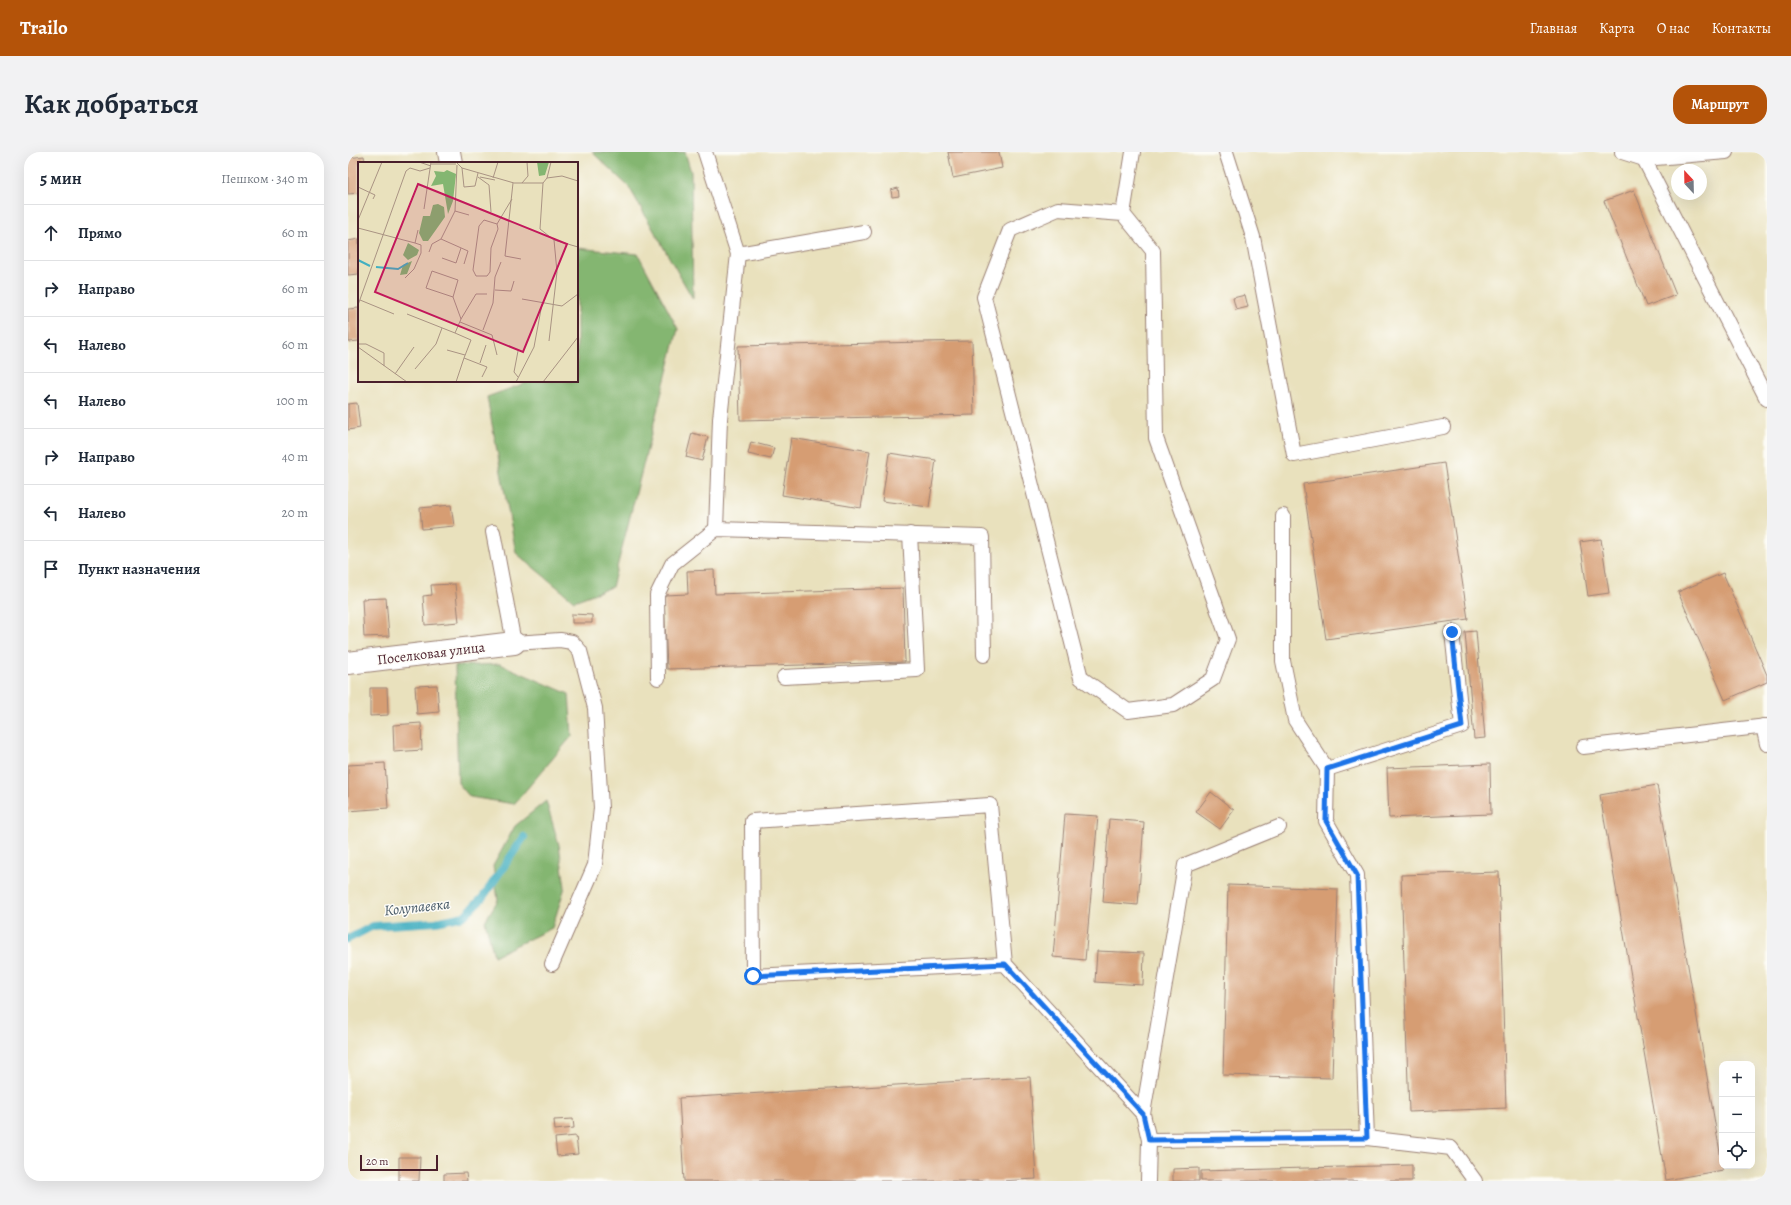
<!DOCTYPE html>
<html lang="ru">
<head>
<meta charset="utf-8">
<style>
  body { margin:0; font-family:Alegreya,serif; background:#f2f2f3; color:#1f2937 }
  .controls { position:absolute; right:12px; bottom:12px; display:grid; overflow:hidden; border-radius:8px; box-shadow:0 4px 16px #0002 }
  .controls button { width:36px; height:36px; display:grid; place-items:center; padding:0; border:0; border-bottom:1px solid #e0e1e3; background:#fff; color:#1f2937; font:20px sans-serif }
  .compass { position:absolute; left:1323px; top:12px; width:36px; height:36px; border-radius:50%; background:#fff; box-shadow:0 4px 16px #0002; rotate:338deg }
  .scale { position:absolute; left:12px; bottom:10px; width:78px; box-sizing:border-box; padding-left:4px; border:2px solid #4a1f2b; border-top:0; font-size:11px; line-height:14px; white-space:nowrap; color:#4a1f2b; -webkit-text-stroke:3px #fdfcf7; paint-order:stroke }
  .stop { position:absolute; width:12px; height:12px; margin:-9px; border:3px solid #1a73e8; border-radius:50%; background:#fff }
  .stop.end { background:#1a73e8; border-color:#fff; box-shadow:0 1px 4px #0008 }
  .list { margin:0; padding:0; list-style:none }
  h2 { display:flex; justify-content:space-between; align-items:center; height:52px; margin:0; padding:0 16px; font-size:17px }
  h2 small { font-size:13px; font-weight:400; color:#747a83 }
  .list li { display:grid; grid-template-columns:26px 1fr auto; gap:12px; align-items:center; box-sizing:border-box; height:56px; padding:0 16px; border-top:1px solid #e0e1e3 }
  .list b { display:block; font-size:15px; white-space:nowrap }
  .list em { font-size:13px; font-style:normal; color:#747a83 }
  .icon { flex:none; width:22px; height:22px; fill:none; stroke:currentColor; stroke-width:2; stroke-linecap:round; stroke-linejoin:round }
  .map { position:relative; flex:none; width:1419px; height:1029px; overflow:hidden; border-radius:16px }
  header { display:flex; align-items:center; gap:24px; box-sizing:border-box; height:56px; padding:0 20px; background:#b45309; color:#fff }
  header strong { font-size:19px }
  nav { display:flex; gap:22px; margin-inline-start:auto; font-size:14px }
  .intro { display:flex; align-items:center; justify-content:space-between; box-sizing:border-box; height:96px; padding:0 24px }
  h1 { margin:0; font-size:28px }
  .button { padding:10px 18px; border-radius:16px; background:#b45309; color:#fff; font-size:14px; font-weight:700 }
  main { display:flex; gap:24px; padding:0 24px }
  aside { flex:1; background:#fff; border-radius:16px; box-shadow:0 4px 16px #0002 }
  .map>svg:first-child { display:block }
  .forest { fill:#84b671; stroke:#676a4e }
  .lines { fill:none; stroke-linecap:round; stroke-linejoin:round }
  .stream { stroke:#42afc1; stroke-width:8 }
  .building { fill:#d69d73 }
  .service-casing { stroke:#9a8074; stroke-width:16 }
  .minor-casing { stroke:#9a8074; stroke-width:24 }
  .service { stroke:#fff; stroke-width:14 }
  .minor { stroke:#fff; stroke-width:22 }
  .route { stroke:#1a73e8; stroke-width:5 }
  .labels { text-anchor:middle; stroke-width:3; stroke-linejoin:round; paint-order:stroke }
  .street-label { font-size:14px; fill:#4a1f2b; stroke:#fdfcf7 }
  .water-label { font-size:15px; font-style:italic; fill:#475967; stroke:#fdfcf7 }
  .inset-river { fill:none; stroke:#42afc1; stroke-width:2 }
  .inset-road { fill:none; stroke:#a99383; stroke-width:1 }
  .view { fill:#c2185b; fill-opacity:0.15; stroke:#c2185b; stroke-width:2 }
  .inset-edge { fill:none; stroke:#4a1f2b; stroke-width:2 }
</style>
</head>
<body>
<header>
<strong>Trailo</strong>
<nav><a>Главная</a><a>Карта</a><a>О нас</a><a>Контакты</a></nav>
</header>
<div class="intro"><h1>Как добраться</h1><a class="button">Маршрут</a></div>
<main>
<aside>
<h2>5 мин<small>Пешком · 340 m</small></h2>
<ul class="list">
<li><svg class="icon" aria-label="ahead" viewBox="0 0 24 24"><path d="M12 20V5M6 11l6-6 6 6"/></svg><div><b>Прямо</b></div><em>60 m</em></li>
<li><svg class="icon" aria-label="right" viewBox="0 0 24 24"><path d="M7 20v-9h11M14 6l5 5-5 5"/></svg><div><b>Направо</b></div><em>60 m</em></li>
<li><svg class="icon" aria-label="left" viewBox="0 0 24 24"><path d="M17 20v-9H6M10 6l-5 5 5 5"/></svg><div><b>Налево</b></div><em>60 m</em></li>
<li><svg class="icon" aria-label="left" viewBox="0 0 24 24"><path d="M17 20v-9H6M10 6l-5 5 5 5"/></svg><div><b>Налево</b></div><em>100 m</em></li>
<li><svg class="icon" aria-label="right" viewBox="0 0 24 24"><path d="M7 20v-9h11M14 6l5 5-5 5"/></svg><div><b>Направо</b></div><em>40 m</em></li>
<li><svg class="icon" aria-label="left" viewBox="0 0 24 24"><path d="M17 20v-9H6M10 6l-5 5 5 5"/></svg><div><b>Налево</b></div><em>20 m</em></li>
<li><svg class="icon" aria-label="arrive" viewBox="0 0 24 24"><path d="M6 21V4h12l-3 4 3 4H6"/></svg><div><b>Пункт назначения</b></div></li>
</ul>
</aside>
<div class="map">
<svg width="1419" height="1029" viewBox="0 0 1419 1029">
  <rect width="100%" height="100%" fill="#fdfcf7"/>
  <filter id="ink" filterUnits="userSpaceOnUse"><feTurbulence type="fractalNoise" baseFrequency=".025" numOctaves="2"/><feDisplacementMap in="SourceGraphic" scale="8" xChannelSelector="R" yChannelSelector="G"/><feConvolveMatrix kernelMatrix="1 2 1 2 8 2 1 2 1" color-interpolation-filters="sRGB"/></filter>
  <filter id="wash" filterUnits="userSpaceOnUse"><feTurbulence type="fractalNoise" baseFrequency=".012" numOctaves="4" result="noise"/><feDisplacementMap in="SourceGraphic" scale="16" xChannelSelector="R" yChannelSelector="G"/><feGaussianBlur stdDeviation="0.9" result="paint"/><feColorMatrix in="noise" values="0 0 0 0 0 0 0 0 0 0 0 0 0 0 0 0 0 1.4 0 .05"/><feComposite in="paint" operator="in"/></filter>
  <g filter="url(#wash)">
    <rect width="100%" height="100%" fill="#e9e1bd"/>
    <g class="forest">
      <polygon points="244,0 337,0 343,20 345,147 281,35"/>
      <polygon points="229,96 290,102 330,177 264,435 226,449 168,401 139,245 183,229 229,229"/>
      <polygon points="152,512 221,542 224,584 166,652 122,645 110,631 107,514"/>
      <polygon points="198,649 211,693 217,735 204,776 146,804 137,769 150,748 145,714 167,674"/>
    </g>
    <g class="lines">
      <polyline class="stream" points="0,787 25,774 88,770 116,764 135,745 176,685"/>
    </g>
    <g id="blocks">
      <g class="building">
        <polygon points="600,0 651,0 654,16 605,26"/>
        <polygon points="16,4 17,11 11,11 11,41 0,42 0,6"/>
        <polygon points="550,36 551,44 544,45 543,38"/>
        <polygon points="1286,38 1328,143 1298,154 1256,49"/>
        <polygon points="11,87 11,122 0,123 0,89"/>
        <polygon points="897,143 900,155 888,158 885,146"/>
        <polygon points="11,156 11,189 1,190 0,157"/>
        <polygon points="624,189 626,263 392,268 390,194"/>
        <polygon points="9,251 12,276 0,278 0,252"/>
        <polygon points="344,281 360,285 354,309 338,305"/>
        <polygon points="443,286 522,299 513,356 434,343"/>
        <polygon points="403,290 426,296 423,307 400,302"/>
        <polygon points="541,301 588,308 581,355 534,349"/>
        <polygon points="1096,311 1120,467 978,487 955,332"/>
        <polygon points="103,353 106,374 74,377 72,356"/>
        <polygon points="1253,387 1261,441 1240,444 1232,390"/>
        <polygon points="366,418 367,442 555,436 557,510 319,517 316,443 340,442 339,419"/>
        <polygon points="1375,421 1419,523 1419,530 1377,548 1330,440"/>
        <polygon points="107,432 111,470 77,473 75,444 84,443 83,433"/>
        <polygon points="38,446 41,484 16,485 14,447"/>
        <polygon points="224,462 244,463 244,471 224,471"/>
        <polygon points="1128,479 1137,586 1126,587 1117,480"/>
        <polygon points="89,533 91,560 69,562 67,534"/>
        <polygon points="22,536 39,536 40,563 22,564"/>
        <polygon points="73,571 74,598 46,600 45,573"/>
        <polygon points="37,611 40,656 0,659 0,613"/>
        <polygon points="1142,612 1143,662 1041,666 1039,616"/>
        <polygon points="1309,633 1375,1018 1318,1028 1252,643"/>
        <polygon points="863,640 886,658 872,677 848,660"/>
        <polygon points="717,662 750,664 737,808 705,805"/>
        <polygon points="761,667 796,670 790,753 755,750"/>
        <polygon points="1151,720 1158,956 1061,960 1053,723"/>
        <polygon points="880,733 990,737 984,926 875,923"/>
        <polygon points="749,799 796,801 795,833 747,830"/>
        <polygon points="682,925 688,1027 652,1029 336,1029 331,946"/>
        <polygon points="225,967 226,976 207,978 206,968"/>
        <polygon points="228,984 230,1002 209,1004 207,986"/>
        <polygon points="51,1005 72,1005 71,1029 51,1029"/>
        <polygon points="1064,1013 1064,1029 853,1029 853,1019"/>
        <polygon points="851,1016 851,1029 825,1029 825,1017"/>
        <polygon points="118,1021 119,1029 96,1029 96,1022"/>
      </g>
    </g>
  </g>
  <g filter="url(#ink)">
    <use href="#blocks" fill-opacity="0" stroke="#9a8074" stroke-width="1"/>
    <g class="lines">
      <g class="service-casing">
        <g id="service">
          <polyline points="357,0 390,102 372,267 368,377"/>
          <polyline points="878,0 905,85 946,303 1095,275"/>
          <polyline points="1274,0 1296,7"/>
          <polyline points="1378,0 1296,7 1419,247"/>
          <polyline points="775,62 710,57 662,78 636,145 733,526 780,559 825,553 865,527 880,487 808,286 805,99 775,62 785,0"/>
          <polyline points="390,102 516,80"/>
          <polyline points="935,364 935,509 947,568 979,617 978,669 1009,723 1019,986"/>
          <polyline points="145,380 166,491 212,488 224,490 232,499 247,556 253,656 247,713 204,812"/>
          <polyline points="436,525 569,518 562,382"/>
          <polyline points="310,526 309,443 324,412 368,377 634,385 636,503"/>
          <polyline points="1415,574 1419,592"/>
          <polyline points="1235,595 1419,574"/>
          <polyline points="979,617 1114,574 1104,480"/>
          <polyline points="657,812 405,824 404,669 642,653 657,812 795,962"/>
          <polyline points="801,988 1019,986 1103,996 1127,1029"/>
          <polyline points="800,1029 801,988 795,962 837,713 931,675"/>
        </g>
      </g>
      <g class="minor-casing">
        <g id="minor">
          <polyline points="101,0 103,11"/>
          <polyline points="0,511 166,491"/>
        </g>
      </g>
      <use href="#service" class="service"/>
      <use href="#minor" class="minor"/>
    </g>
  </g>
  <g class="lines" filter="url(#ink)">
    <polyline class="route" points="405,824 657,812 795,962 801,988 1019,986 1009,723 978,669 979,617 1114,574 1104,480"/>
  </g>
  <g class="labels">
    <g class="street-label">
      <text transform="translate(83 501) rotate(-7)" y="5">Поселковая улица</text>
    </g>
    <g class="water-label">
      <text transform="translate(69 755) rotate(-6)" y="5">Колупаевка</text>
    </g>
  </g>
  <g transform="translate(10 10)">
    <rect width="220" height="220" fill="#e9e1bd"/>
    <path d="M179,0h12l-4,13 -6,1zM89,8l9,4 -3,27 -5,13 -5,-30 -12,2 5,-10 -2,-5 10,1zM80,42l6,3 1,10 -17,24h-5l-4,-8 4,-17h7l3,-11zM50,81l11,7 -2,5 -9,5 -5,-5zM54,99l-5,13 -7,1 3,-10z" fill="#84b671"/>
    <path class="inset-river" d="M0,98l12,6M18,105l22,2 10,-6"/>
    <path class="inset-road" d="M61,0l12,4M98,0l6,6 52,15h29l4,-5 15,-2 16,5M73,2h25M104,6l2,19 11,-1 3,-13M120,15l11,8 2,27M122,15l15,3M135,16l5,-16M189,16l4,-16M155,21l-8,73 16,3M164,21l6,-7 -1,-14M185,21l-3,46 14,11M0,25l17,8 -2,4M66,47l7,-47M97,49l14,4M0,58l24,-58M139,62l-13,-4 -5,6 -6,44 3,6h11l3,-4 1,-24 7,-19 -1,-5 15,-25M0,66l57,15M83,77l14,-28 2,-46M71,90l3,-8 9,-5 27,12 -4,13M84,96l14,5 5,-15M47,116l9,-9 7,-16v-8l-6,-2 3,-13M137,128l16,1 3,-10M95,135l-27,-9 6,-17 26,9 -5,17 8,22M164,137l40,7 16,-12M2,138l34,14M0,143l48,-134 4,-3 10,3 10,-3M49,152l48,19M102,160l32,13 5,20M125,168l10,-27 2,-26 6,-15M191,179l8,-69 -3,-32 24,7M0,182h8l18,9v13M0,185l49,35M89,188l18,5M160,189l-4,21 4,5M122,201l6,-18M57,207l21,-25 6,-16M37,212l19,-27M124,215l5,-10 -23,-9 7,-18 -16,-7 6,-14 15,-25h11M98,220l8,-24M158,220l18,-35 8,-43M185,220l35,-45"/>
    <path class="view" d="M60,22l149,60 -44,108 -148,-60z"/>
    <rect width="220" height="220" class="inset-edge"/>
  </g>
</svg>
<div class="controls">
<button>+</button>
<button>−</button>
<button><svg class="icon" aria-label="locate" viewBox="0 0 24 24"><circle cx="12" cy="12" r="6"/><path d="M12 2v4M12 18v4M2 12h4M18 12h4"/></svg></button>
</div>
<svg class="compass" viewBox="-18 -18 36 36"><path d="M0-13l5 13h-10z" fill="#e53935"/><path d="M0 13l5-13h-10z" fill="#747a83"/></svg>
<div class="scale">20 m</div>
<div class="stop" style="left:405px;top:824px"></div>
<div class="stop end" style="left:1104px;top:480px"></div>
</div>
</main>
</body>
</html>
